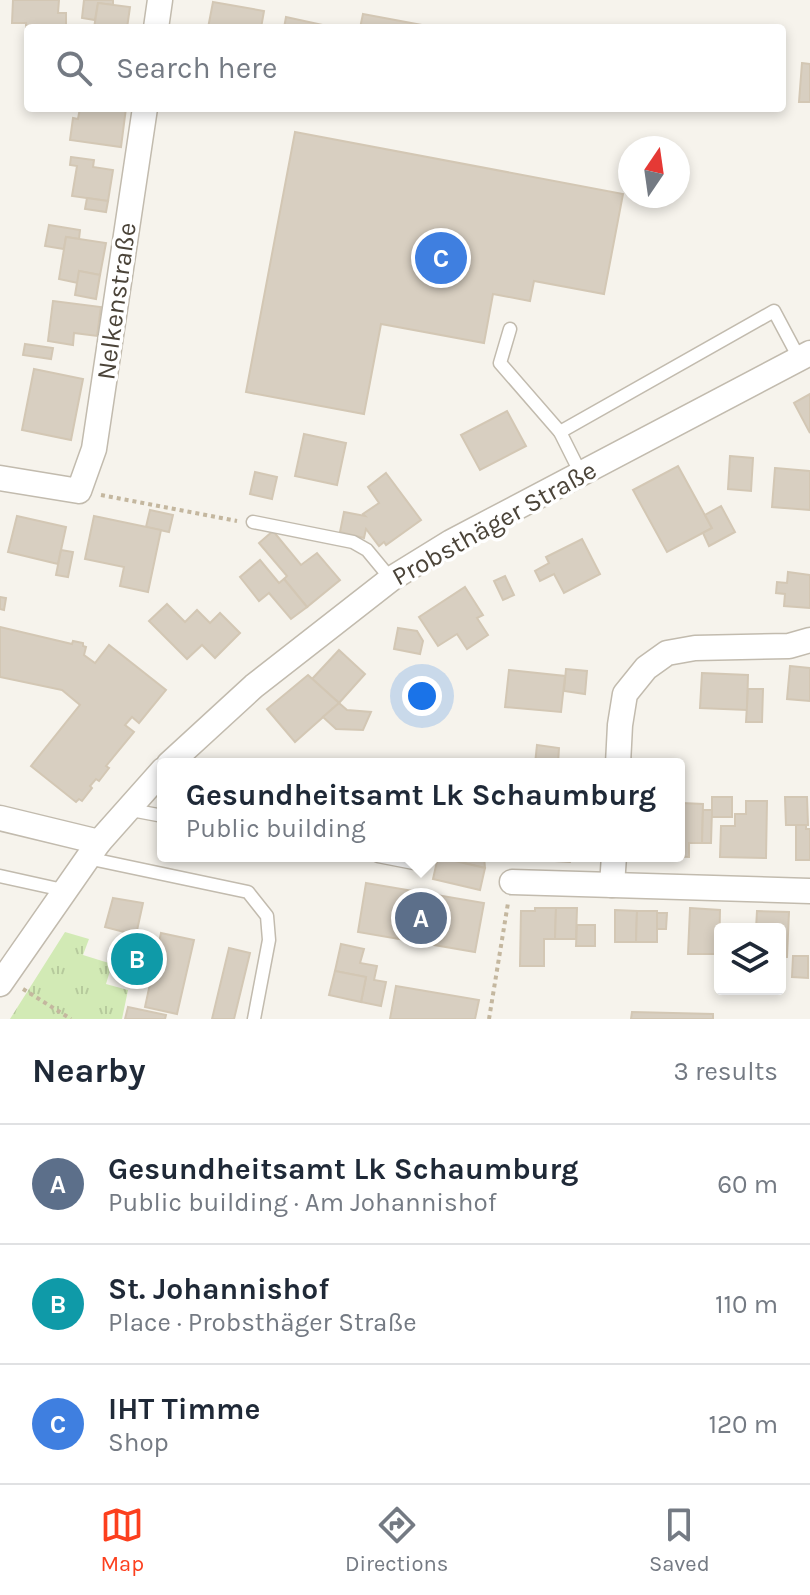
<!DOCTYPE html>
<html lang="en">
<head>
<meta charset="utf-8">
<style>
  body { margin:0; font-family:Karla,sans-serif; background:#f6f6f7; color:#1f2937 }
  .controls { position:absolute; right:24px; bottom:24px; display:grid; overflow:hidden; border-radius:8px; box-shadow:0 4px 12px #0003 }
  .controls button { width:72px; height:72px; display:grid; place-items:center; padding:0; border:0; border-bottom:2px solid #e0e1e3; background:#fff; color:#1f2937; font:40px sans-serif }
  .compass { position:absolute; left:618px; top:136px; width:72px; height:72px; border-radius:50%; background:#fff; box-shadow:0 4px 12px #0003; rotate:13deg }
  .you { position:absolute; left:422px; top:696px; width:28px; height:28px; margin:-20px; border:6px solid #fff; border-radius:50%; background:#1a73e8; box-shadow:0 0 0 12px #1a73e833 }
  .badge { display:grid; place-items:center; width:52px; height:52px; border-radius:50%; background:#fc3f1d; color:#fff; font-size:26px; font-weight:700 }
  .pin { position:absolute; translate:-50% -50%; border:4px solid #fff; box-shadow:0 2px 8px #0006 }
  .popup { position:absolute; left:157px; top:758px; width:528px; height:104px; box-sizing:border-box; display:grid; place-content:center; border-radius:8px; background:#fff; filter:drop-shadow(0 2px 6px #0005); font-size:26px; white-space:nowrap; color:#747a83 }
  .popup b { font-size:30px; color:#1f2937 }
  .popup::after { content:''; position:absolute; left:50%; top:100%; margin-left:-16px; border:16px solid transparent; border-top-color:#fff }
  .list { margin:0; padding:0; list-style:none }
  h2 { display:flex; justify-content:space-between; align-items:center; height:104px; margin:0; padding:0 32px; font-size:34px }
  h2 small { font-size:26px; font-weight:400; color:#747a83 }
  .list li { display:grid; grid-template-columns:52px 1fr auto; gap:24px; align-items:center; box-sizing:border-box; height:120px; padding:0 32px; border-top:2px solid #e0e1e3 }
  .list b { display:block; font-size:30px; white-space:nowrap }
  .list p { margin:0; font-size:26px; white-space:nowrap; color:#747a83 }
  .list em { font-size:26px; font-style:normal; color:#747a83 }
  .icon { flex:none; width:44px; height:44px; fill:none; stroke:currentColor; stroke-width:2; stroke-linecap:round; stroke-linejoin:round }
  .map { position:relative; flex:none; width:810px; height:1019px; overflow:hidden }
  .search { position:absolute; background:#fff; box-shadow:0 4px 12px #0003; left:24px; right:24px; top:24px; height:88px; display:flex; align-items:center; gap:20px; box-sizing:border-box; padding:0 28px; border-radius:8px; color:#747a83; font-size:30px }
  .sheet { height:464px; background:#fff }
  nav { display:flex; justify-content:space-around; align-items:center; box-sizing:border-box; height:112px; border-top:2px solid #e0e1e3; background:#fff; font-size:22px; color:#747a83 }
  nav a { display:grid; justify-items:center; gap:4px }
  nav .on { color:#fc3f1d }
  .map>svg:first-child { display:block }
  .grass { fill:url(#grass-tufts) }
  .building { fill:#d8cfc1; stroke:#d3c7b4; stroke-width:2 }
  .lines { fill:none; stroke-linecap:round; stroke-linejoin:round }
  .service-casing { stroke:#c2bbae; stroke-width:15 }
  .minor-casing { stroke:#c2bbae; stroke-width:27 }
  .path { stroke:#c4b79f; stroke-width:4; stroke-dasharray:4 4; stroke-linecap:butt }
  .service { stroke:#fff; stroke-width:12 }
  .minor { stroke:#fff; stroke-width:24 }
  .labels { text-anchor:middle; stroke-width:7; stroke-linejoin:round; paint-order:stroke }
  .street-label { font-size:26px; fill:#4b4439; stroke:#fff }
</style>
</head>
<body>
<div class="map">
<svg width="810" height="1019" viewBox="0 0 810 1019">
  <defs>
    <pattern id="grass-tufts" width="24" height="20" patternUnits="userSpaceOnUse" patternTransform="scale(2)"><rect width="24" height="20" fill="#d2eab5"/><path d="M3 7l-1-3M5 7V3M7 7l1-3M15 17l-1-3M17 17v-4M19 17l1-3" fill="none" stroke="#b6ca9c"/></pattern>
  </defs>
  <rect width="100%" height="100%" fill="#f6f3ec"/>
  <polygon class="grass" points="65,932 89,939 83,955 112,964 106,984 128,990 122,1019 10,1019"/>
  <g class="building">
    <polygon points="13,0 59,0 58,13 66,13 66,28 28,28 28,38 26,37 26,23 12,23"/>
    <polygon points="84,0 113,0 113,5 98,3 95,20 82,18"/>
    <polygon points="213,2 264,11 261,28 208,28"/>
    <polygon points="98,3 130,7 127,28 94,28"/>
    <polygon points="363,14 438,28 360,28"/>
    <polygon points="286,17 332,27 332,28 284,28"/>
    <polygon points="802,63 810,64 810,102 799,102"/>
    <polygon points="80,108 126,108 121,147 70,140 73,118 78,119"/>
    <polygon points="295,132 623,194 604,294 534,281 530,301 493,294 484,343 381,324 364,414 246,392"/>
    <polygon points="71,157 94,160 93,167 113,170 108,201 72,196 77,166 70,165"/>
    <polygon points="87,198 108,201 106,212 85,209"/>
    <polygon points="49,225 80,230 79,239 66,237 64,249 45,246"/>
    <polygon points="66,237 106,243 100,275 79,271 78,283 59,279"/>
    <polygon points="79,271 100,275 96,299 75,295"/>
    <polygon points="53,301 101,307 97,336 74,333 73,345 48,341"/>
    <polygon points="25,344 53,348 51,359 23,355"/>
    <polygon points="34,369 83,379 71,440 22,430"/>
    <polygon points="810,394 810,433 794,403"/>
    <polygon points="507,411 526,446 480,470 461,435"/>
    <polygon points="304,434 346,443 337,485 295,476"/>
    <polygon points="730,456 753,458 751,491 728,489"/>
    <polygon points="678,466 712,528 667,552 633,490"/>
    <polygon points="775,468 810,471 810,510 772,507"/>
    <polygon points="255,472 277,477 272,499 250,494"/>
    <polygon points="386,473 421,520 386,545 384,542 379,546 366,529 364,538 340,532 344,512 365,516 363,514 379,503 368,487"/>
    <polygon points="721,506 735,532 709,546 703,533 712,528 705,515"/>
    <polygon points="150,510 173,515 169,532 146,527"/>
    <polygon points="17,516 66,527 58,564 8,552"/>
    <polygon points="94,516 161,530 148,592 120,586 124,567 85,559"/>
    <polygon points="273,531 301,565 317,553 340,580 307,607 284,579 287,576 259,543"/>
    <polygon points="582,539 600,574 564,593 554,574 540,581 535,571 549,563 546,557"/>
    <polygon points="61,550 73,552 68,577 56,575"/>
    <polygon points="260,560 279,583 284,579 307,607 291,619 269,593 259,601 240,577"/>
    <polygon points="788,572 810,575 810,608 784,606 785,594 776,593 777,582 787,583"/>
    <polygon points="505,576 514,595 503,600 494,581"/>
    <polygon points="465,587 483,615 477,618 488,635 467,649 457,634 438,646 419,617"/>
    <polygon points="0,597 6,598 4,610 0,609"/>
    <polygon points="167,604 185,622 197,610 210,623 220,613 240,633 215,658 202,645 187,659 149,621"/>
    <polygon points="0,627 72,644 73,641 83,643 83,646 86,647 84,655 95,663 109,645 166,690 139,723 132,717 125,725 134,732 106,766 109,768 99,781 96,779 90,786 92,788 82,801 79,799 76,802 31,766 80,705 62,690 0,677"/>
    <polygon points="398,628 417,631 423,641 420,654 394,649"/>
    <polygon points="339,650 365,674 339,703 312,679"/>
    <polygon points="790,666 810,668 810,701 787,699"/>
    <polygon points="566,669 587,671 585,694 564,691"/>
    <polygon points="509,670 565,676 561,712 505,707"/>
    <polygon points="702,673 748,675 747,710 700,708"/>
    <polygon points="308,675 339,703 295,742 267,709"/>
    <polygon points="748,689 763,689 762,722 746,722"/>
    <polygon points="339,703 347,710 371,712 363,730 336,729 323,717"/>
    <polygon points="537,745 559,748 558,764 535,764"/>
    <rect x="712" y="797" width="20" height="20"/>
    <polygon points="785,797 807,797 808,825 786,825"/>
    <polygon points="746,801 767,801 766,858 720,857 721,826 735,826 735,814 746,814"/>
    <polygon points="682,803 703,804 702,843 689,843 689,857 658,856 679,856"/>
    <polygon points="703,810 712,810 711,843 702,843"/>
    <polygon points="796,825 806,825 806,829 810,829 810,860 796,860"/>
    <polygon points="452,856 484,856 485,868 451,860"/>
    <polygon points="539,856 571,856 570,862 539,860"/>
    <polygon points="438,857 485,868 480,890 433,879"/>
    <polygon points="366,883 484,903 475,952 358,932"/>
    <polygon points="113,898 143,903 136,935 105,927"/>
    <polygon points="535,908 556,908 555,939 544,939 544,966 520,966 521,911 535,911"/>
    <polygon points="556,908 577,908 576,939 555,939"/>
    <polygon points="690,908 720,910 719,954 688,954"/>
    <polygon points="615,910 637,911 636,942 615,942"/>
    <polygon points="637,911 657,911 657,942 636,942"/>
    <polygon points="757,911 789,912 787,957 780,957 780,929 756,929"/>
    <polygon points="657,913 667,913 666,929 657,929"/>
    <polygon points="577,925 595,925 595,946 576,946"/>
    <polygon points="161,933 194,940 177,1014 145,1007"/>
    <polygon points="341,944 364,949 360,963 377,966 374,980 386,982 381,1006 361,1002 366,977 335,971"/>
    <polygon points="127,946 151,951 146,972 123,967"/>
    <polygon points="229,948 250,953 234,1019 212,1019"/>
    <polygon points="793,956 808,956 808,978 792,977"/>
    <polygon points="335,971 366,977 361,1002 329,995"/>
    <polygon points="396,986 479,1000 475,1019 390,1019"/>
    <polygon points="128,1007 166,1015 165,1019 125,1019"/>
    <polygon points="632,1012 713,1014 713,1019 631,1019"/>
  </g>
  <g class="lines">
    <g class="service-casing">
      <g id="service">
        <polyline points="510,329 500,363 560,432"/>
        <polyline points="581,474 560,432 774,311 799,358"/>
        <polyline points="253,522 353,542 367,550 391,579"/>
        <polyline points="126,809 163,816"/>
        <polyline points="378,856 419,864"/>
        <polyline points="87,858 248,892 267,916 269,940 254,1019"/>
        <polyline points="0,876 63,890"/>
      </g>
    </g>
    <g class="minor-casing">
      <g id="minor">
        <polyline points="156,28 160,0"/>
        <polyline points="0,478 79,491 94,449 145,108"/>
        <polyline points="169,764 254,686 391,579 451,542 810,353"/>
        <polyline points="618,764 620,725 625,694 646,668 667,653 695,648 789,646 810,640"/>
        <polyline points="0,818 99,842"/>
        <polyline points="512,882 810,891"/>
        <polyline points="612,885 614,856"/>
        <polyline points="0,984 99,842 163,770"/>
      </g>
    </g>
    <g class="path">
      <polyline points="101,495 237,521"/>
      <polyline points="23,989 71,1019"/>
      <polyline points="489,1019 508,903"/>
    </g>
    <use href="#service" class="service"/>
    <use href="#minor" class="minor"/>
  </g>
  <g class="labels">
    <g class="street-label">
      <text transform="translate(116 301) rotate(-82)" y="9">Nelkenstraße</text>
      <text transform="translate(494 523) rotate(-29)" y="9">Probsthäger Straße</text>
    </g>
  </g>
</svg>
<div class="controls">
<button><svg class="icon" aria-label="layers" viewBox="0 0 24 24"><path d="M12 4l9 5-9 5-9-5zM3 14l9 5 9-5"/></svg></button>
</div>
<svg class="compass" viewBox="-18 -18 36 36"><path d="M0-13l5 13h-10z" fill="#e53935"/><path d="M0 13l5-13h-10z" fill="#747a83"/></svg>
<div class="you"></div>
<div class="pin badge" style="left:421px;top:918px;background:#5c6f8a">A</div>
<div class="popup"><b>Gesundheitsamt Lk Schaumburg</b>Public building</div>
<div class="pin badge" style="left:137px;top:959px;background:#0f9aa8">B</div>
<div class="pin badge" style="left:441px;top:258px;background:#3f7fe0">C</div>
<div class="search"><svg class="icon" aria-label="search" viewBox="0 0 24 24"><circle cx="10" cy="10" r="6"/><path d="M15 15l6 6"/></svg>Search here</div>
</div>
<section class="sheet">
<h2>Nearby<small>3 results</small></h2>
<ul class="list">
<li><span class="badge" style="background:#5c6f8a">A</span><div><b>Gesundheitsamt Lk Schaumburg</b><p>Public building · Am Johannishof</p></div><em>60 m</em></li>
<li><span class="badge" style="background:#0f9aa8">B</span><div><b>St. Johannishof</b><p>Place · Probsthäger Straße</p></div><em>110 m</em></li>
<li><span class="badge" style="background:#3f7fe0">C</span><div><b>IHT Timme</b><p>Shop</p></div><em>120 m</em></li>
</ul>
</section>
<nav>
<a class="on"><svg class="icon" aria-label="map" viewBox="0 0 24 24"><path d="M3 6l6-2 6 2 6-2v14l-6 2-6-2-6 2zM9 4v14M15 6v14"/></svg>Map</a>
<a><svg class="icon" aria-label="directions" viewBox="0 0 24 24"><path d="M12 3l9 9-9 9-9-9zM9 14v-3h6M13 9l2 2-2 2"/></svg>Directions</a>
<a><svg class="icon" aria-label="saved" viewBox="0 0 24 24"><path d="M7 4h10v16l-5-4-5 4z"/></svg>Saved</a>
</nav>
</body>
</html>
